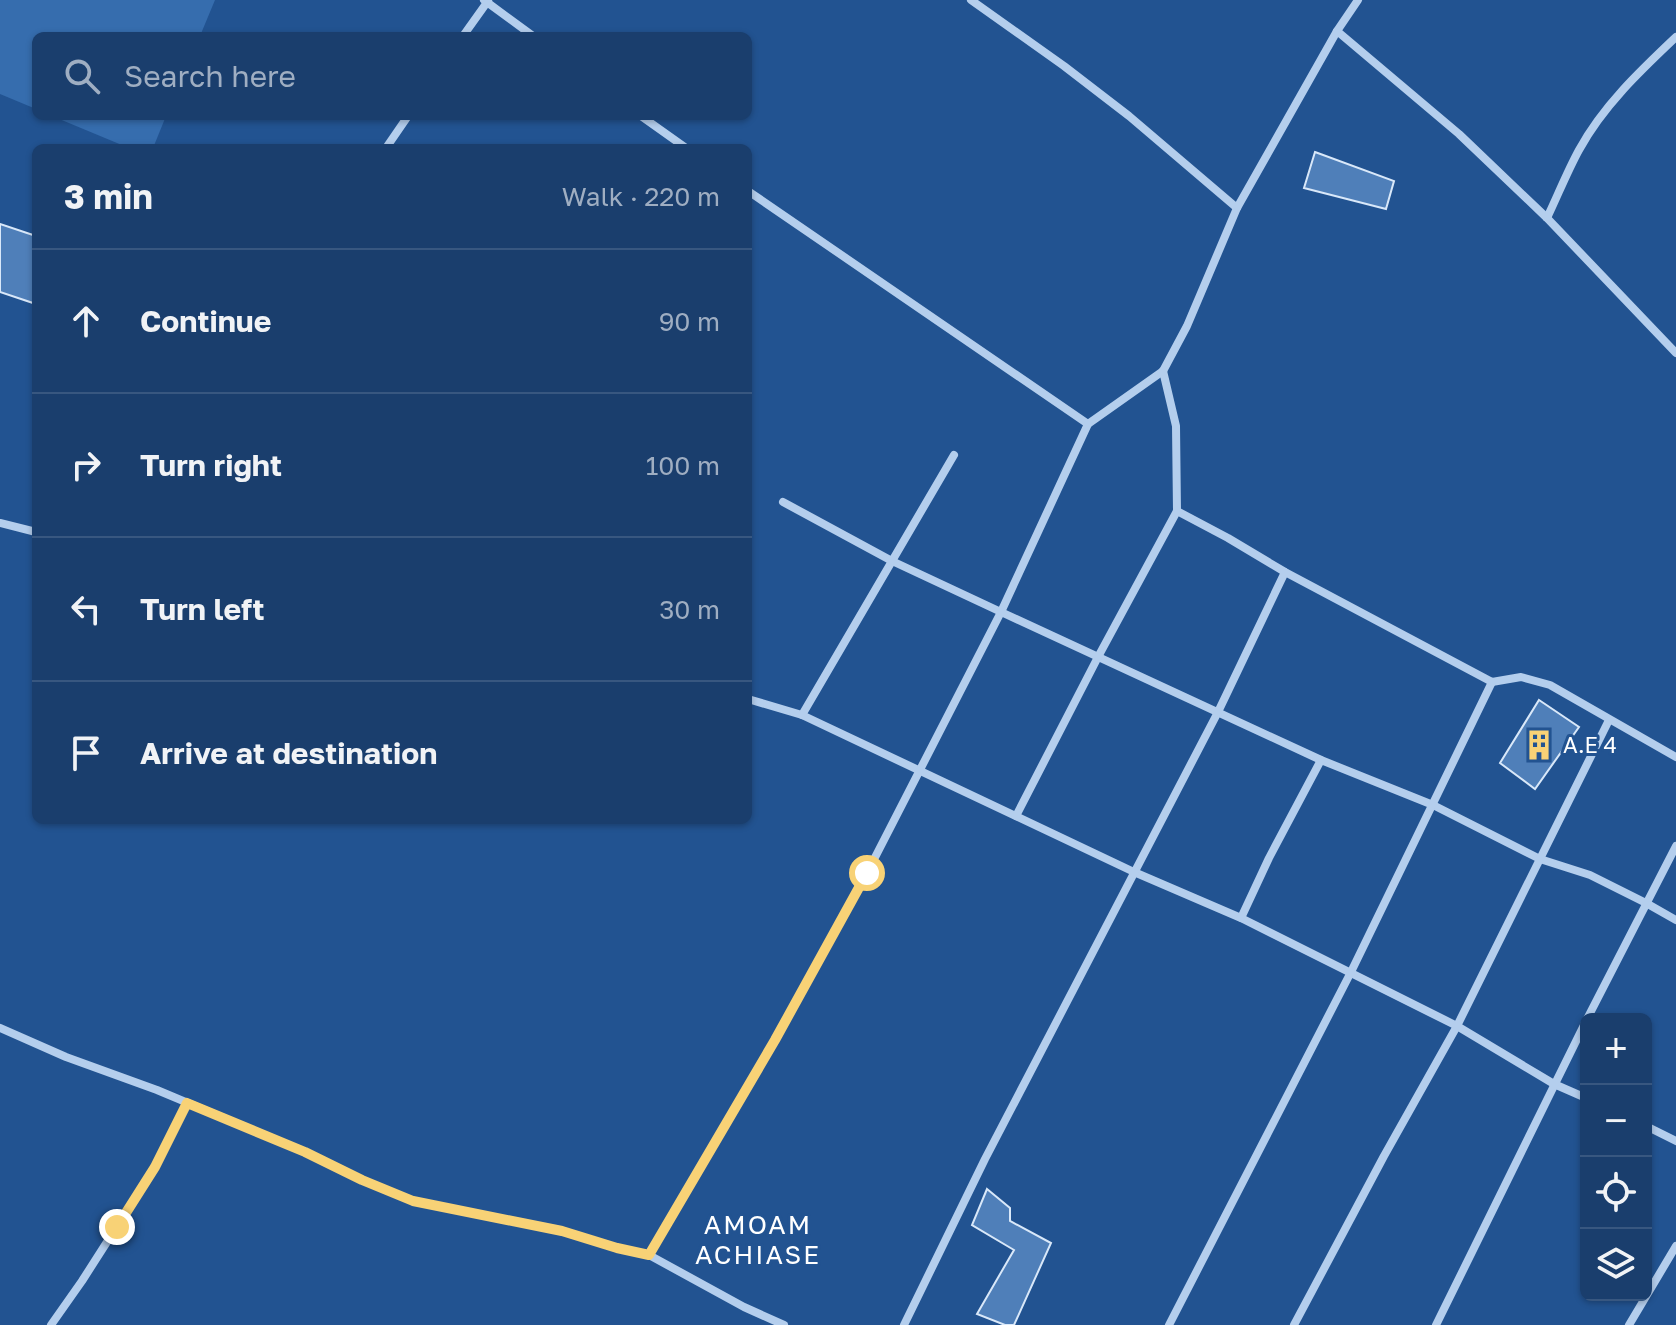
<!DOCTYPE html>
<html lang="en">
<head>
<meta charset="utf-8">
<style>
  body { margin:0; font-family:"Golos Text",sans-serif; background:#274975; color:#f1f3f6 }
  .controls { position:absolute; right:24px; bottom:24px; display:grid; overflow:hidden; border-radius:12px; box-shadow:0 2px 6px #0004 }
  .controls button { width:72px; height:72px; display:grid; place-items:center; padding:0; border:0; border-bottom:2px solid #385780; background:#1a3e6d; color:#f1f3f6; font:40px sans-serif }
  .stop { position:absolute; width:24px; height:24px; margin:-18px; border:6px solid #f8d276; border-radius:50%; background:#fff }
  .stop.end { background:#f8d276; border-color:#fff; box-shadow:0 2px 8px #0008 }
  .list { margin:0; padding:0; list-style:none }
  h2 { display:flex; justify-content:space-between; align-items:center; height:104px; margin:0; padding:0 32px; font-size:34px }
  h2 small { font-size:26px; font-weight:400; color:#9faec2 }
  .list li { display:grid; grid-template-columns:52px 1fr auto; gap:24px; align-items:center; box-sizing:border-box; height:144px; padding:0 32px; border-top:2px solid #385780 }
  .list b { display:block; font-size:30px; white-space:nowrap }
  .list em { font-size:26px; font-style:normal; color:#9faec2 }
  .icon { flex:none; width:44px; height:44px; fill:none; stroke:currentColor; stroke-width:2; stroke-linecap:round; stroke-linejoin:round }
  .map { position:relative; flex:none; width:1676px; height:1325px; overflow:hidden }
  .search { position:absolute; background:#1a3e6d; box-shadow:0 2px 6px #0004; left:32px; top:32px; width:720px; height:88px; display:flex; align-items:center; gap:20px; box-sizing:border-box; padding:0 28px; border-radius:12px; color:#9faec2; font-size:30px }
  .panel { position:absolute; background:#1a3e6d; box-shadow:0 2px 6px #0004; left:32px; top:144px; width:720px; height:680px; border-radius:12px }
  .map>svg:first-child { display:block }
  .green { fill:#366dae }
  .building { fill:#4f7fb9; stroke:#d9e8f9; stroke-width:2 }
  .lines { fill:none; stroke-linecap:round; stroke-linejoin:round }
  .street { stroke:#b4ceed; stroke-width:8 }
  .route { stroke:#f8d276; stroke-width:10 }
  .labels { text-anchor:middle; stroke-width:6; stroke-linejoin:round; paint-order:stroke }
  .poi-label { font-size:22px; fill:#fff; stroke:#225391; text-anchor:start }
  .quarter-label { font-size:26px; letter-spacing:2px; fill:#fff; stroke:#225391 }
</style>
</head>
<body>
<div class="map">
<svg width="1676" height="1325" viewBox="0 0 1676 1325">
  <rect width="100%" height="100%" fill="#225391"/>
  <g class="green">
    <polygon points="0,0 215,0 200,36 36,36 36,109 0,94"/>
    <polygon points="52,116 166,116 153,148 129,148"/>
  </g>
  <g class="building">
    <polygon points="1315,152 1394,181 1386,209 1304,188"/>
    <polygon points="0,224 36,236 36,304 0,292"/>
    <polygon points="1539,700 1579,727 1535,789 1500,763"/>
    <polygon points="987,1189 1010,1208 1010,1221 1051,1243 1014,1325 1005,1325 977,1314 1014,1250 972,1225"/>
  </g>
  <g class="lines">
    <g class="street">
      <polyline points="484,0 533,36"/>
      <polyline points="971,0 1064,66 1129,116 1237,208"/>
      <polyline points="1337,31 1459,134 1547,218 1676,353"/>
      <polyline points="463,36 488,1"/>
      <polyline points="641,116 686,148"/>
      <polyline points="386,148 408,116"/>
      <polyline points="748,191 1088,424"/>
      <path d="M1547,218c11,-23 20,-46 32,-68 24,-44 61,-79 97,-113"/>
      <polyline points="1163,371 1176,426 1177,511 1228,538 1285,572 1492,682 1521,677 1550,685 1676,757"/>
      <polyline points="783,502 892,561 1001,612 1321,760 1433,805 1540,859 1590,875 1646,903 1676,920"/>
      <polyline points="0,523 36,532"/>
      <polyline points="748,699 802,715 1134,872 1241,918 1457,1026 1554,1084 1586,1098"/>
      <polyline points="802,715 954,455"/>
      <polyline points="1016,816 1098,657 1177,511"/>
      <polyline points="1241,918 1269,858 1321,760"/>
      <polyline points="1587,1019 1676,846"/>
      <polyline points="0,1028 66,1057 157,1090 305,1152 362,1180 413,1201 562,1231 617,1248 649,1255 744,1307 784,1325"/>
      <polyline points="1646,1126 1676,1141"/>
      <polyline points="649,1255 775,1040 867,873 1001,612 1088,424 1163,371 1187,326 1237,208 1337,31 1358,0"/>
      <polyline points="51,1325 82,1281 155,1167 187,1103"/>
      <polyline points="904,1325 985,1159 1218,712 1285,572"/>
      <polyline points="1169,1325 1351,972 1492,682"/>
      <polyline points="1294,1325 1384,1156 1457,1026 1609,720"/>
      <polyline points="1436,1325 1586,1021"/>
      <polyline points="1629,1325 1676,1246"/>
    </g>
  </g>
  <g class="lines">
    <polyline class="route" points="117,1227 155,1167 187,1103 305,1152 362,1180 413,1201 562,1231 617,1248 649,1255 775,1040 867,873"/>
  </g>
  <defs>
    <g id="building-bare" transform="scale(2.4)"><path d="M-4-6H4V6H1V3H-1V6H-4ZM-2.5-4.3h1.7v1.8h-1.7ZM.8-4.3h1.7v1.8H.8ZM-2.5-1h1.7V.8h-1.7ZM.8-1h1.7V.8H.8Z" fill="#f8d276" stroke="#225391" stroke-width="2.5" paint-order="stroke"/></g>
  </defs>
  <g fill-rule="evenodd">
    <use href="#building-bare" x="1539" y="745"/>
  </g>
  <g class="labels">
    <g class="poi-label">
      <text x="1563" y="753">A.E 4</text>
    </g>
    <g class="quarter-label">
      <text x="758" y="1234">AMOAM<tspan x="758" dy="30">ACHIASE</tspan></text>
    </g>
  </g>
</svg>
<div class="controls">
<button>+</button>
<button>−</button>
<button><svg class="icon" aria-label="locate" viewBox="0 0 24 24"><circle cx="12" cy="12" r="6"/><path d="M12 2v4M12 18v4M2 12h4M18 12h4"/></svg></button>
<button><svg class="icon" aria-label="layers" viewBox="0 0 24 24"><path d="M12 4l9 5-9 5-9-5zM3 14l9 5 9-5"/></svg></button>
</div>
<div class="stop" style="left:867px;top:873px"></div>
<div class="stop end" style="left:117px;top:1227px"></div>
<div class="search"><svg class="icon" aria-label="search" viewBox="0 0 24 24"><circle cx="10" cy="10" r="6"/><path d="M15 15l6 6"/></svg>Search here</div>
<section class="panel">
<h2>3 min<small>Walk · 220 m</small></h2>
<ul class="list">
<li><svg class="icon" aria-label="ahead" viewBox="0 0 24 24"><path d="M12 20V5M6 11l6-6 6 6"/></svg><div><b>Continue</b></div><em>90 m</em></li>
<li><svg class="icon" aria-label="right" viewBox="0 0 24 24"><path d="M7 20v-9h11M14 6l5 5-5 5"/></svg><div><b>Turn right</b></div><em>100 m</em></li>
<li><svg class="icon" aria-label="left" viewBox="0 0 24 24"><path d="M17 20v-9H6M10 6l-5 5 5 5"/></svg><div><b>Turn left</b></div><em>30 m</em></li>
<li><svg class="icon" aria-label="arrive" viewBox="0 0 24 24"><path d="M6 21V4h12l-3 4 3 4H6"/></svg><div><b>Arrive at destination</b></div></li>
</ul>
</section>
</div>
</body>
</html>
